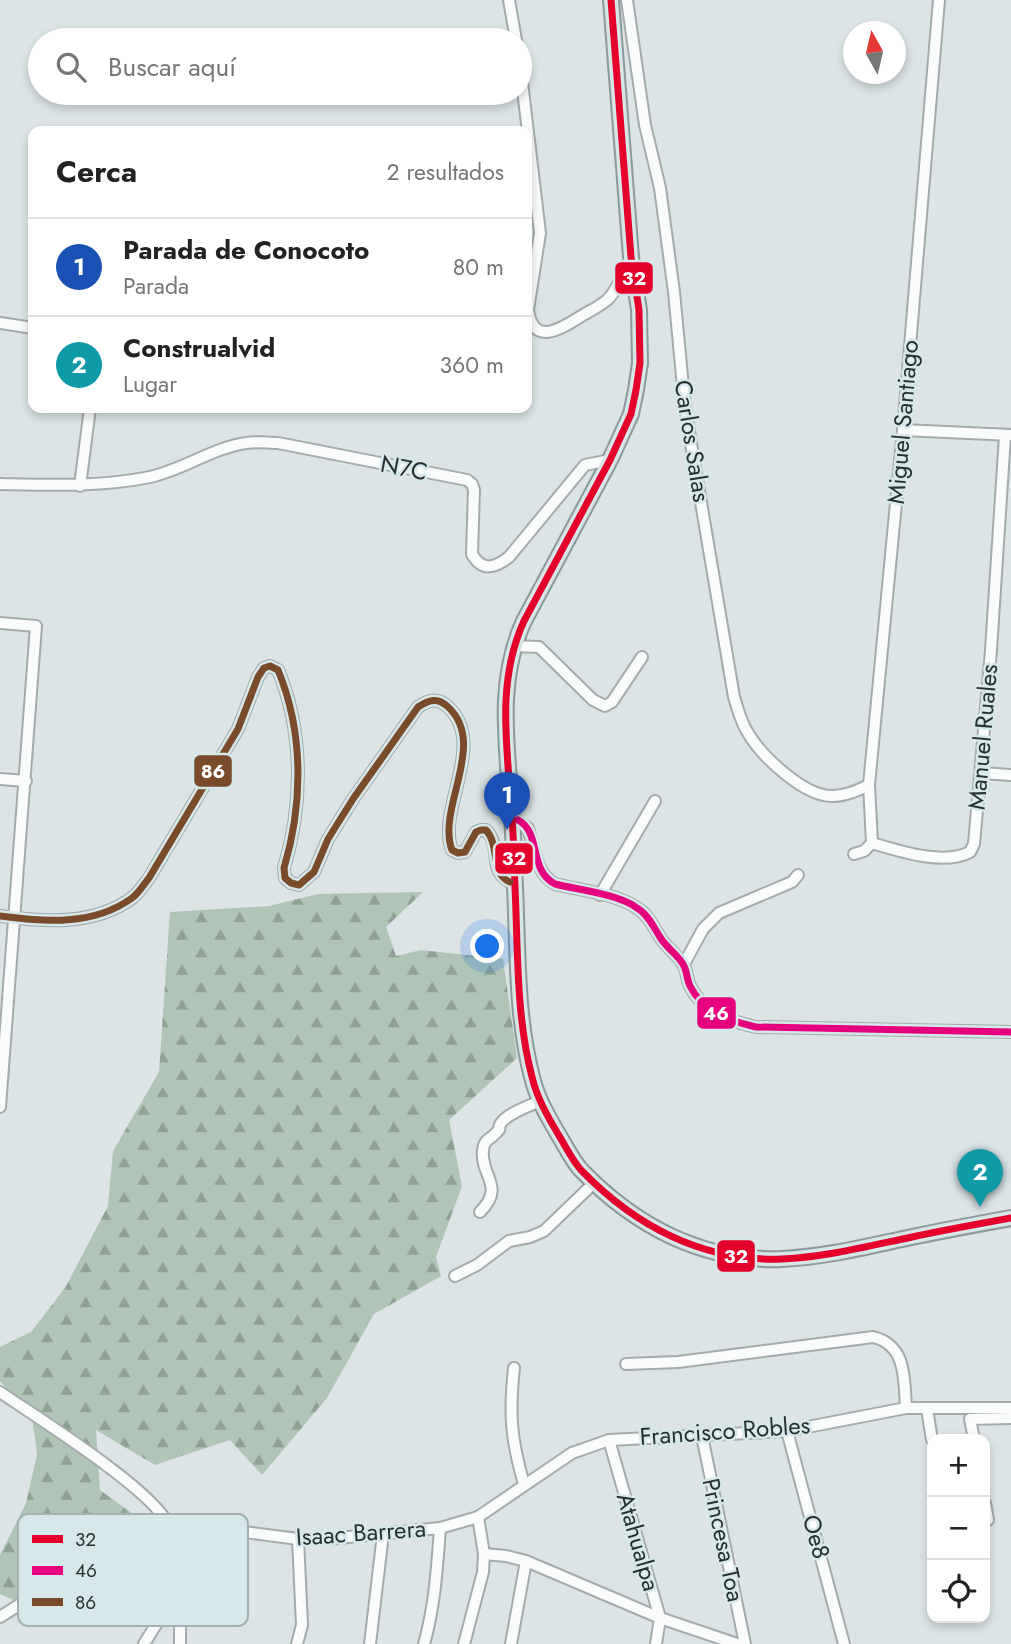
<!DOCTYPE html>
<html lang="es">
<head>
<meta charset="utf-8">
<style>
  body { margin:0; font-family:Jost,sans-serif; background:#f6f6f6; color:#222 }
  .controls { position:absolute; right:21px; bottom:21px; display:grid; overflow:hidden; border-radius:14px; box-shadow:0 4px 10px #0003 }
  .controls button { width:63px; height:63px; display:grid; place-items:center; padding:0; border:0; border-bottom:2px solid #e0e0e0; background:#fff; color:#222; font:35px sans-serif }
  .compass { position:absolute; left:843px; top:21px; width:63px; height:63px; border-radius:50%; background:#fff; box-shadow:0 4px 10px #0003; rotate:352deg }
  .you { position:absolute; left:488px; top:947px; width:24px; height:24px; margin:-18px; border:5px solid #fff; border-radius:50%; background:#1a73e8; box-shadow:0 0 0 10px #1a73e833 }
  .badge { display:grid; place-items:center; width:46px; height:46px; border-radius:50%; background:#db2777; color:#fff; font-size:23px; font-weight:700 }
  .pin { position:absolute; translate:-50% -58px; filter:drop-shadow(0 2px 4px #0008) }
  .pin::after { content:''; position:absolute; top:37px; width:24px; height:21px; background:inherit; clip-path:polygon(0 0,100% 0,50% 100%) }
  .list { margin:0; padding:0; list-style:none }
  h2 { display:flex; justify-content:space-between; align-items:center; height:91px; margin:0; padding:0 28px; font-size:30px }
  h2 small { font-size:23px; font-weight:400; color:#767676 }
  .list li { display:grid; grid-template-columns:46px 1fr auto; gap:21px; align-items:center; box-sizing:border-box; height:98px; padding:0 28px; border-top:2px solid #e0e0e0 }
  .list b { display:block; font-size:26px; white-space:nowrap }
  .list p { margin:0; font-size:23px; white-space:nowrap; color:#767676 }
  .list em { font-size:23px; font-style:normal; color:#767676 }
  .icon { flex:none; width:38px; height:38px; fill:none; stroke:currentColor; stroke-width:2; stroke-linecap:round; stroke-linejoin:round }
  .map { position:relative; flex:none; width:1011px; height:1644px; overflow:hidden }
  .search { position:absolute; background:#fff; box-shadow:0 4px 10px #0003; left:28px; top:28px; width:504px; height:77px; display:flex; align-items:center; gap:18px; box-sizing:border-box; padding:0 24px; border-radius:38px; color:#767676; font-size:26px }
  .panel { position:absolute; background:#fff; box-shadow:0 4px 10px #0003; left:28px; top:126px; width:504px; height:287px; border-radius:14px }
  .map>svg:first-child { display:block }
  .forest { fill:url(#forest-firs) }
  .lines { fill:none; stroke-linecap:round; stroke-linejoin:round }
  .minor-casing { stroke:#a4abac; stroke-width:14 }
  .major-casing { stroke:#8b9b9a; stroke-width:18 }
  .minor { stroke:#fafbfb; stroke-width:10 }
  .major { stroke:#d8e0df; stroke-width:14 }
  .bus-1-casing { stroke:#d7e8eb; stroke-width:12 }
  .bus-2-casing { stroke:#d7e8eb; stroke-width:12 }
  .bus-3-casing { stroke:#d7e8eb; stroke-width:12 }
  .bus-1 { stroke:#e4002b; stroke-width:7 }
  .bus-2 { stroke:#e5007d; stroke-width:7 }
  .bus-3 { stroke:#7a4b2a; stroke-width:7 }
  .labels { text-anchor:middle; stroke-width:5; stroke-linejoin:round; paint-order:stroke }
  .street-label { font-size:24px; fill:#293031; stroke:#d7e8eb }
  .key { fill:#d7e8eb; stroke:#a3b1b3; stroke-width:2 }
  .key-label { font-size:19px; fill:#293031 }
  .line-badge { stroke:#d7e8eb; stroke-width:2.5 }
  .badge-label { font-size:19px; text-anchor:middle; font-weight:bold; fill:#fff }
</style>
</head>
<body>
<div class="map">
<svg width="1011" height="1644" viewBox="0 0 1011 1644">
  <defs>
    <pattern id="forest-firs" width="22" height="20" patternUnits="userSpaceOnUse" patternTransform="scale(1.75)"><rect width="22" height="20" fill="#b0c4b7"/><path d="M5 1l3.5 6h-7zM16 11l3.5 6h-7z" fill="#8fa095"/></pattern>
  </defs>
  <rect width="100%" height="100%" fill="#dce4e6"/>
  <polygon class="forest" points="423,892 386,927 396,956 421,950 503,959 517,1058 449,1120 462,1186 436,1257 441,1276 374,1314 327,1398 262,1475 230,1440 155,1465 96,1430 100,1490 137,1517 128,1562 94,1548 30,1607 0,1594 0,1555 26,1503 37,1454 32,1417 0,1381 0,1347 31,1332 65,1288 108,1206 113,1151 159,1072 170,912 269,906 318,894"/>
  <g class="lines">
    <g class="minor-casing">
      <g id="minor">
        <polyline points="509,0 516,40"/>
        <path d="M627,0l18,125 15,63 14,104 11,116 49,289c4,12 7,26 14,36 14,24 57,64 85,63 13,0 25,-6 36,-11"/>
        <path d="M520,65l20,168 -12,77c6,38 34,18 55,5 7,-4 17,-9 24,-15 11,-10 17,-29 24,-43"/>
        <polyline points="0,323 33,328"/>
        <polyline points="903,430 1011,435"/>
        <path d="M0,484c50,1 101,3 150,-7 33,-7 62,-29 96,-34 10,-2 22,0 32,0l189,37 5,4 2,6 -2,64c10,18 23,14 37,3l76,-92 25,-5"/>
        <polyline points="80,486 90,408"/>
        <polyline points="0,623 36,626 0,1107"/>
        <polyline points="514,646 539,647 593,700 605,706 612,702 642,657"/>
        <polyline points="981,773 1011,775"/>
        <polyline points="0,779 26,781"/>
        <path d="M512,818l16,10c6,20 8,46 27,56 24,6 63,10 82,24 11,6 17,20 23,29 6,11 19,18 24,29 3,6 3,14 6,20 13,26 39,35 66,41l255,5"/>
        <polyline points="872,843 869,785 903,430 939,0"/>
        <path d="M872,843c27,8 72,23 98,9l4,-8 17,-194 14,-214"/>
        <polyline points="854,854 864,851 872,843"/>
        <polyline points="600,895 655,801"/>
        <path d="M0,916c44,6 94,10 132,-18 7,-5 12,-14 17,-20l89,-149 20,-52 6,-9 6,-2 8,4c26,63 25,134 6,198l1,10 6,5 8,2 15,-13 14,-33 25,-40 65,-92c11,-7 19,-10 29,-1 42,37 -11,102 5,144l6,3 7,-1 11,-20 5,-2h5c18,20 -1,43 29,54"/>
        <polyline points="684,964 703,929 719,913 792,882 798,875"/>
        <path d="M480,1212c26,-26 0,-36 3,-62 1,-11 7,-10 13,-17 7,-7 0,-2 5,-10 7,-10 28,-17 39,-22"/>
        <polyline points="455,1276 477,1265 509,1241 530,1237 544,1231 595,1182"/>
        <path d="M626,1364l52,-2 195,-25c34,8 31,43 33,71"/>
        <path d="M514,1368c-5,46 -3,72 10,116"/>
        <path d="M0,1392c36,25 154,98 169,134 13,34 11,82 11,118"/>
        <polyline points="927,1409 932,1440"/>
        <polyline points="787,1431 844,1644"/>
        <polyline points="702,1436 745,1644"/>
        <polyline points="974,1439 970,1419 1011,1418"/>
        <polyline points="609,1440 660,1618 656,1644"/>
        <polyline points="985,1503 988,1520"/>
        <polyline points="169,1526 213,1528 298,1539 328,1539 440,1528 478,1517 572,1453 609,1440 787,1431 906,1408 1011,1408"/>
        <polyline points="484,1554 506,1556 526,1561 660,1618 737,1644"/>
        <path d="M0,1617l74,-47 14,-30c33,-15 44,29 81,-14"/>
        <polyline points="144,1644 162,1615 176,1576"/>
        <polyline points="297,1644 302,1625 298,1539"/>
        <polyline points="370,1644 383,1534"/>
        <path d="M424,1644c11,-39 13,-76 16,-116"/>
        <polyline points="464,1644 483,1572 484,1554 478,1517"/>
        <polyline points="511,1644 526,1561"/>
      </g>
    </g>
    <g class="major-casing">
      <path id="major" d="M611,0l20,257 8,53 1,53 -4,27 -5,24 -21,46 -86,161c-29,63 -16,130 -12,198 2,22 2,45 3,68 3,63 1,129 17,190 5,21 15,38 26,57 7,11 14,26 23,36 54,56 122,92 201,89 44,-2 87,-13 130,-22 33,-7 66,-13 99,-19"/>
    </g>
    <use href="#minor" class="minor"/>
    <use href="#major" class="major"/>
    <g class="bus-1-casing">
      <path id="bus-1" d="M611,0l20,257 8,53 1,53 -4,27 -5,24 -21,46 -86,161c-29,63 -16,130 -12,198 2,22 2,45 3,68 3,63 1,129 17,190 5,21 15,38 26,57 7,11 14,26 23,36 54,56 122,92 201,89 44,-2 87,-13 130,-22 33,-7 66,-13 99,-19"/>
    </g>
    <g class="bus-2-casing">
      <path id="bus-2" d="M518,820c24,13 10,50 37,64 24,6 63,10 82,24 11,6 17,20 23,29 6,11 19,18 24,29 3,6 3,14 6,20 13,26 39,35 66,41l255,5"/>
    </g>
    <g class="bus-3-casing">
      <path id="bus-3" d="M0,916c44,6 94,10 132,-18 7,-5 12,-14 17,-20l89,-149 20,-52 6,-9 6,-2 8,4c26,63 25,134 6,198l1,10 6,5 8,2 15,-13 14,-33 25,-40 65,-92c11,-7 19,-10 29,-1 42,37 -11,102 5,144l6,3 7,-1 11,-20 5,-2h5c14,15 4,44 24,52"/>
    </g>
    <use href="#bus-1" class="bus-1"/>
    <use href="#bus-2" class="bus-2"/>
    <use href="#bus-3" class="bus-3"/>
  </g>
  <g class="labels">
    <g class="street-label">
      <text transform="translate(903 422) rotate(-85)" y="8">Miguel Santiago</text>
      <text transform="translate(692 441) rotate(81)" y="8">Carlos Salas</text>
      <text transform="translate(404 468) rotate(11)" y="8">N7C</text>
      <text transform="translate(983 737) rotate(-85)" y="8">Manuel Ruales</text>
      <text transform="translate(725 1431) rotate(-4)" y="8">Francisco Robles</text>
      <text transform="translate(361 1533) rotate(-4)" y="8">Isaac Barrera</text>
      <text transform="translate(816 1537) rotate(75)" y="8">Oe8</text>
      <text transform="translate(723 1540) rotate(78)" y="8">Princesa Toa</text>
      <text transform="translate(638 1542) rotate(74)" y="8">Atahualpa</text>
    </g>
  </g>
  <rect x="18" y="1514" width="230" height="112" rx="10" class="key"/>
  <rect x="32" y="1535" width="31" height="8" fill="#e4002b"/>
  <rect x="32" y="1566" width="31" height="9" fill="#e5007d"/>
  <rect x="32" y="1598" width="31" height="8" fill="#7a4b2a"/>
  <g class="key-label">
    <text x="75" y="1546">32</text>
    <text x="75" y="1577">46</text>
    <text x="75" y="1609">86</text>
  </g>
  <g class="line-badge">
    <rect x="614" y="261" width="40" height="34" rx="7" fill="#e4002b"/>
    <rect x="193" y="754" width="40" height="34" rx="7" fill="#7a4b2a"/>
    <rect x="494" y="842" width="40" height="33" rx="7" fill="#e4002b"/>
    <rect x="696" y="996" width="41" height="34" rx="7" fill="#e5007d"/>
    <rect x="716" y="1239" width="40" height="34" rx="7" fill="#e4002b"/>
  </g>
  <g class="badge-label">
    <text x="634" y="285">32</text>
    <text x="213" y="778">86</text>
    <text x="514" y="865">32</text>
    <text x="716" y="1020">46</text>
    <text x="736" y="1263">32</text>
  </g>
</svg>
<div class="controls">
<button>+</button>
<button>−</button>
<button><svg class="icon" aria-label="locate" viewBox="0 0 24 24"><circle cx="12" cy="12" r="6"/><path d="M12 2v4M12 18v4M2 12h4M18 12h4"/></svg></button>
</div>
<svg class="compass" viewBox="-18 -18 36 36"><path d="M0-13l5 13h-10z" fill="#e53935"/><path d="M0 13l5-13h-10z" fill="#767676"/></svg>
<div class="you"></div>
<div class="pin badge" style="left:507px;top:830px;background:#1a4fb4">1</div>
<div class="pin badge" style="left:980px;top:1207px;background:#0f9aa8">2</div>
<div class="search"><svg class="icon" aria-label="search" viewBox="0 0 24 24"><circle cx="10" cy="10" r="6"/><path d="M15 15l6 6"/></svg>Buscar aquí</div>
<section class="panel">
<h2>Cerca<small>2 resultados</small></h2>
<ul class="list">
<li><span class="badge" style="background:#1a4fb4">1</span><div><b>Parada de Conocoto</b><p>Parada</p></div><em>80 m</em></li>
<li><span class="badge" style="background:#0f9aa8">2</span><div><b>Construalvid</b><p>Lugar</p></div><em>360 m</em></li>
</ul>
</section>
</div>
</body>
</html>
